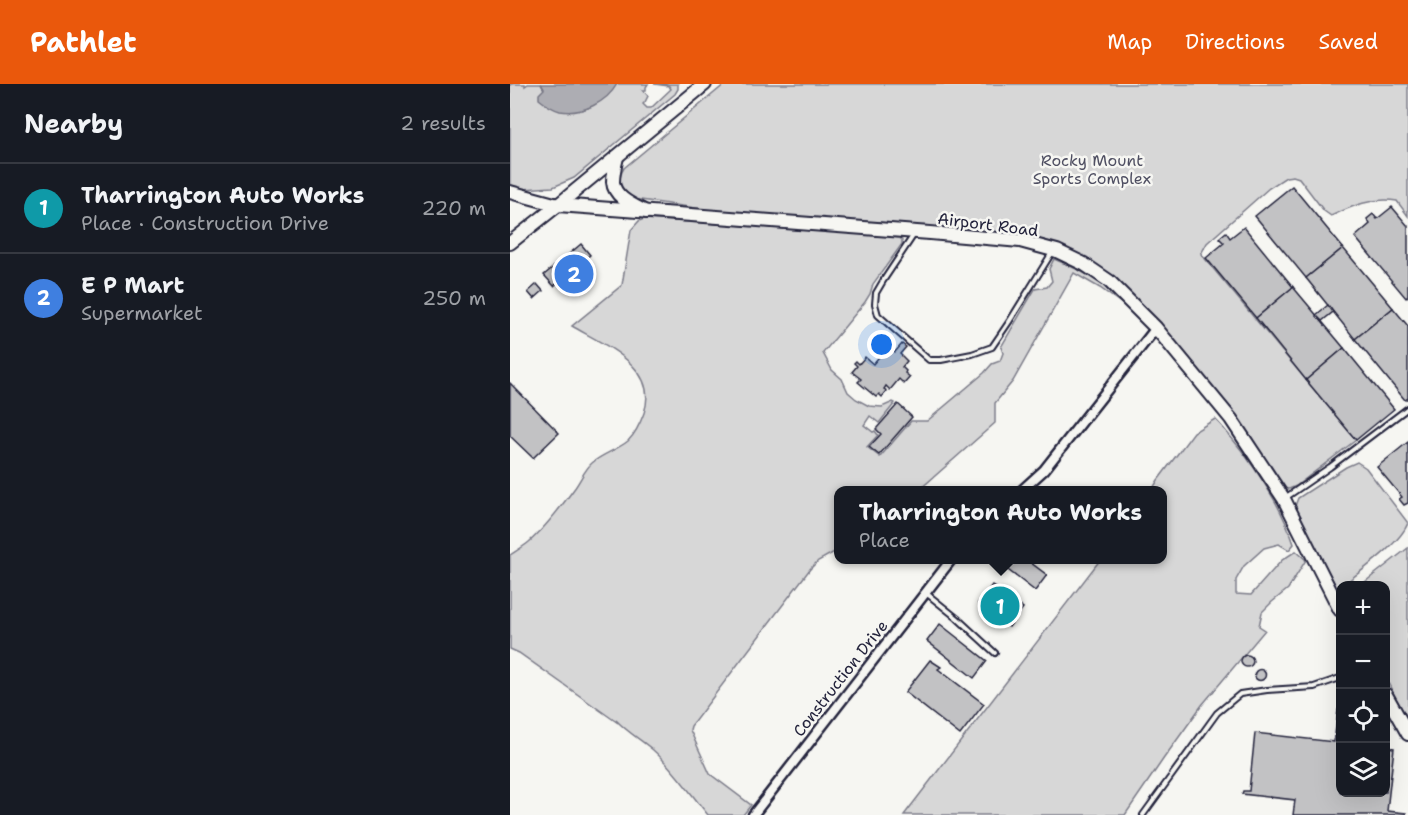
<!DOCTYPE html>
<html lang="en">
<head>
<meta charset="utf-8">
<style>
  body { margin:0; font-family:"Shantell Sans",sans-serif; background:#20242c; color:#f1f3f6 }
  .controls { position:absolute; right:18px; bottom:18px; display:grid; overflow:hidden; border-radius:12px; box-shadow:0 6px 24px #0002 }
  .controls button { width:54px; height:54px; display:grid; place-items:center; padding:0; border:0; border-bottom:2px solid #363941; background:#171b24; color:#f1f3f6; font:30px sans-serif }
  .you { position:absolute; left:372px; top:261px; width:21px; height:21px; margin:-15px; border:4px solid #fff; border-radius:50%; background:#1a73e8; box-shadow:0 0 0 9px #1a73e833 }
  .badge { display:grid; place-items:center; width:39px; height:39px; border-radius:50%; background:#ea580c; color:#fff; font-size:20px; font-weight:700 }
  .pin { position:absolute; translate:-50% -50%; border:3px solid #fff; box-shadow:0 2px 6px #0006 }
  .popup { position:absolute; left:324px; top:402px; width:333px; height:78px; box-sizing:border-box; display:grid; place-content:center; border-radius:12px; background:#171b24; filter:drop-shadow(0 2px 4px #0005); font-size:20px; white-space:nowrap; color:#9ea1a6 }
  .popup b { font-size:22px; color:#f1f3f6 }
  .popup::after { content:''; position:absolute; left:50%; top:100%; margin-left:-12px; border:12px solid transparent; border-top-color:#171b24 }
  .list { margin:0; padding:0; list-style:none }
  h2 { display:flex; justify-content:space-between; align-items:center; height:78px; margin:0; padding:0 24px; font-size:26px }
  h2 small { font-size:20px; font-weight:400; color:#9ea1a6 }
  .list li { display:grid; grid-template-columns:39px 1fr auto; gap:18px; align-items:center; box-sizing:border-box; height:90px; padding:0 24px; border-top:2px solid #363941 }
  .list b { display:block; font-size:22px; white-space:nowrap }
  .list p { margin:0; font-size:20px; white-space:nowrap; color:#9ea1a6 }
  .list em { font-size:20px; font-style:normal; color:#9ea1a6 }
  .icon { flex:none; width:33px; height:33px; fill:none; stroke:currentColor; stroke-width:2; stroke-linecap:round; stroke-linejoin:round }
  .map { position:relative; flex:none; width:898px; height:731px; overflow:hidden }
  header { display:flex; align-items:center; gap:36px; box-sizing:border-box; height:84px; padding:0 30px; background:#ea580c; color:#fff }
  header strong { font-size:28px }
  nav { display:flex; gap:33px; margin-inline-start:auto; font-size:21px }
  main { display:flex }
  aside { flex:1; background:#171b24 }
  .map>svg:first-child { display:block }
  .green { fill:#d7d7d7; stroke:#7c7c89; stroke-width:1.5 }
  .water { fill:#adadb3; stroke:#757583; stroke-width:1.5 }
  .building { fill:#c2c2c4; stroke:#22223b; stroke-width:1.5 }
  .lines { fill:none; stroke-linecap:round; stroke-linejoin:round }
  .service-casing { stroke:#22223b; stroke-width:8 }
  .minor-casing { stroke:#22223b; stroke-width:13 }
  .secondary-casing { stroke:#22223b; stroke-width:16 }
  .primary-casing { stroke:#22223b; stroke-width:16 }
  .service { stroke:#f6f6f2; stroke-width:4 }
  .minor { stroke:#f6f6f2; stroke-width:8 }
  .secondary { stroke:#f6f6f2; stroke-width:12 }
  .primary { stroke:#f6f6f2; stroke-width:12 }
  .labels { text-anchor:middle; stroke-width:5; stroke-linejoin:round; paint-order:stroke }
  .park-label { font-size:16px; fill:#4f4f62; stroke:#f6f6f2 }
  .street-label { font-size:16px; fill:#22223b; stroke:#f6f6f2 }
</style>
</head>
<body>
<header>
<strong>Pathlet</strong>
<nav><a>Map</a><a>Directions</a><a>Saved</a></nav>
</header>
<main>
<aside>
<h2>Nearby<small>2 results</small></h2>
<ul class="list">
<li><span class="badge" style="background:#0f9aa8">1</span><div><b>Tharrington Auto Works</b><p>Place · Construction Drive</p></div><em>220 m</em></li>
<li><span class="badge" style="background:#3f7fe0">2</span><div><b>E P Mart</b><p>Supermarket</p></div><em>250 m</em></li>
</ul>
</aside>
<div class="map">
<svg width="898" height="731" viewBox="0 0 898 731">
  <rect width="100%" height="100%" fill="#f6f6f2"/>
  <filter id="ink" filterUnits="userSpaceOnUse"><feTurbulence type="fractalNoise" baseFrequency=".0167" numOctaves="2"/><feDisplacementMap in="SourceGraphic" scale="12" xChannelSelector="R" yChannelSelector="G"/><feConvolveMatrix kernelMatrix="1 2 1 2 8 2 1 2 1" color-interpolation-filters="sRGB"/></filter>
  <g filter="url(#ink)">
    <g class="green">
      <polygon points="0,0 15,0 15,2 18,0 31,0 34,5 59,27 78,24 107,0 138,0 136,3 136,6 133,6 138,12 135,18 133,20 137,24 141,24 161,5 159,2 144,0 168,0 168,5 165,10 64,94 43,103 12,105 0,101"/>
      <path d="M215,0h683v132l-11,-15c-24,-4 -45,5 -66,15l-7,-5 -25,-33 -6,-2 -7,1 -17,11 -62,55 -6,11 155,186 -60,46 -7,3 -6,-1 -118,-158 -27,-30 -23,-20 -71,-38 -307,-28 -103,-15c-13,-8 -19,-16 -10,-31z"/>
      <path d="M134,135l253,17 5,4v4l-29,40 -3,10 -5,8 -42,51 9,17 10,9 6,13 8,7 13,7 13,1 11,-5 2,1 -16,20 -9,-7 -6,9 9,7 2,-1 3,4 -11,12 13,10 31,-36h16l57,-48 8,-9 8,-3 3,-8 -2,-6 34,-58 12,-2 5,-6 -3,-12 5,-10c19,8 39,17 55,30 7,5 14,13 20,20l-29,-21 -26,-15 -61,108 -18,22v20l-76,67h-81v60l-20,11 -8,8 -119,157 -1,4 20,44 41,31 -8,10h-35c-18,-22 -34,-46 -55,-65 -13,-11 -26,-18 -37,-30l2,3 -99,-70 -9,-4v-94c6,-4 13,-8 19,-13 17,-15 32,-35 45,-53 6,-8 11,-20 18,-26 10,-9 25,-13 36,-22 8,-8 12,-17 16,-28 16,-46 -40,-68 -72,-87l50,-41 9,-55 8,-9z"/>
      <path d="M705,335c10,10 18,21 27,32 21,28 41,59 52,93l-5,6 -10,-6 -15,4 -20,18 -8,14v14l15,1 31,-35 14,-9 10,9 -18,29 -16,13 -10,10 -3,14 6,4 -63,75 -38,53 -39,57h-221l196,-255h62v-70h-10l6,-10 36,-48z"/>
      <path d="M847,378l9,6 42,55c-8,21 -46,47 -65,62l-3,1v2l-2,2 -39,-74 -4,-10 3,-8 48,-31z"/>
      <polygon points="898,464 898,637 876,595 876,502 851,501"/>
    </g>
    <path class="water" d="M31,0h76c-10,18 -35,31 -57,27 -7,-2 -15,-7 -21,-12v-5l5,-5z"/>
    <g class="building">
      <polygon points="782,102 833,164 796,194 745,132"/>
      <polygon points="882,123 898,142 898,212 896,214 845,153 860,140 857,135 863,130 867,135"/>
      <polygon points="734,143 783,203 746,234 696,174 714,159 709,154 716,148 720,154"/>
      <polygon points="71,160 80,171 44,202 34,191"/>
      <polygon points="833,164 883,224 845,255 796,194"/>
      <polygon points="67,181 74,189 61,200 54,192"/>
      <polygon points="27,200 33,207 24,215 18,208"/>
      <polygon points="783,203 834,264 796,296 746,234"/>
      <polygon points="818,221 823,228 812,237 806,231"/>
      <polygon points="883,224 898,242 898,314 895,316 845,255"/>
      <polygon points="392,260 396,263 390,270 397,277 392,283 396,287 395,289 400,293 394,300 389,295 380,306 376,302 374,305 377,307 372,313 369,310 366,313 348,298 351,295 342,288 347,282 344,279 346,277 349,280 355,273 363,280 378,262 385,268"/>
      <polygon points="834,264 884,325 846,356 796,296"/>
      <polygon points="0,299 49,349 23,374 0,352"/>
      <polygon points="388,320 402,333 369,371 359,363 371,350 366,345"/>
      <polygon points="898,358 898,419 894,421 889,415 892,413 867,383"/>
      <polygon points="500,476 517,476 537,491 525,507 494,483"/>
      <polygon points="482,501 513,524 499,543 468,519"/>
      <polygon points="430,540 477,577 464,594 417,557"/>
      <circle cx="737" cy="577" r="6"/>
      <polygon points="420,576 431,583 428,585 474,620 450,651 395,608"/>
      <circle cx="750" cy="591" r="5.5"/>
      <polygon points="828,626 830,627 830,708 876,708 876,663 884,664 877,727 896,729 896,731 783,731 785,716 732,710 733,707 739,707 745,649 824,658"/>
    </g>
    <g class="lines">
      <g class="service-casing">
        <g id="service">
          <polyline points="403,152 373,197 366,209 365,220 368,231 419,276 431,276 462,270 482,263 499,238 543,167"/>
          <polyline points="775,414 820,383 898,324"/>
          <polyline points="416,509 447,534 485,569"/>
          <polyline points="633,731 707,629 730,610 757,606 804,603 830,594"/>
        </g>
      </g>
      <g class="minor-casing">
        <g id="minor">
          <polyline points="512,406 534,386 646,244"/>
          <polyline points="243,731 441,476"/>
        </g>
      </g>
      <g class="secondary-casing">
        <g id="secondary">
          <polyline points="0,108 48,121 420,149 510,157 547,167 574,180 599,197 646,244 721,335 774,415 830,526"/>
          <polyline points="876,611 898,650"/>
        </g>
      </g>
      <g class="primary-casing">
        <g id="primary">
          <path d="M107,73c-2,8 -4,17 -4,25 1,16 22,24 33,30"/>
          <polyline points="0,159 48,121 195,0"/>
        </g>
      </g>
      <use href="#service" class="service"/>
      <use href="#minor" class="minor"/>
      <use href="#secondary" class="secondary"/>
      <use href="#primary" class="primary"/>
    </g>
  </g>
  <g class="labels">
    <g class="park-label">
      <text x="582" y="82">Rocky Mount<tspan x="582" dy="18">Sports Complex</tspan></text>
    </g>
    <g class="street-label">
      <text transform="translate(478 140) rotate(7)" y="6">Airport Road</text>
      <text transform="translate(330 594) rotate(-52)" y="6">Construction Drive</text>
    </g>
  </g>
</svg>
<div class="controls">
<button>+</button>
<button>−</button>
<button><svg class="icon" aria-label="locate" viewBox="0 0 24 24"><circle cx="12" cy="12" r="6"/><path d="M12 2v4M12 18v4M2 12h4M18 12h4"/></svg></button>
<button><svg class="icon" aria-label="layers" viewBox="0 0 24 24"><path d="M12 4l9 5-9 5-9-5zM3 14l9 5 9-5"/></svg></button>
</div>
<div class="you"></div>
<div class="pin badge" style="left:490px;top:522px;background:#0f9aa8">1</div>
<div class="popup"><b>Tharrington Auto Works</b>Place</div>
<div class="pin badge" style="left:64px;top:190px;background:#3f7fe0">2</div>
</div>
</main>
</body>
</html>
